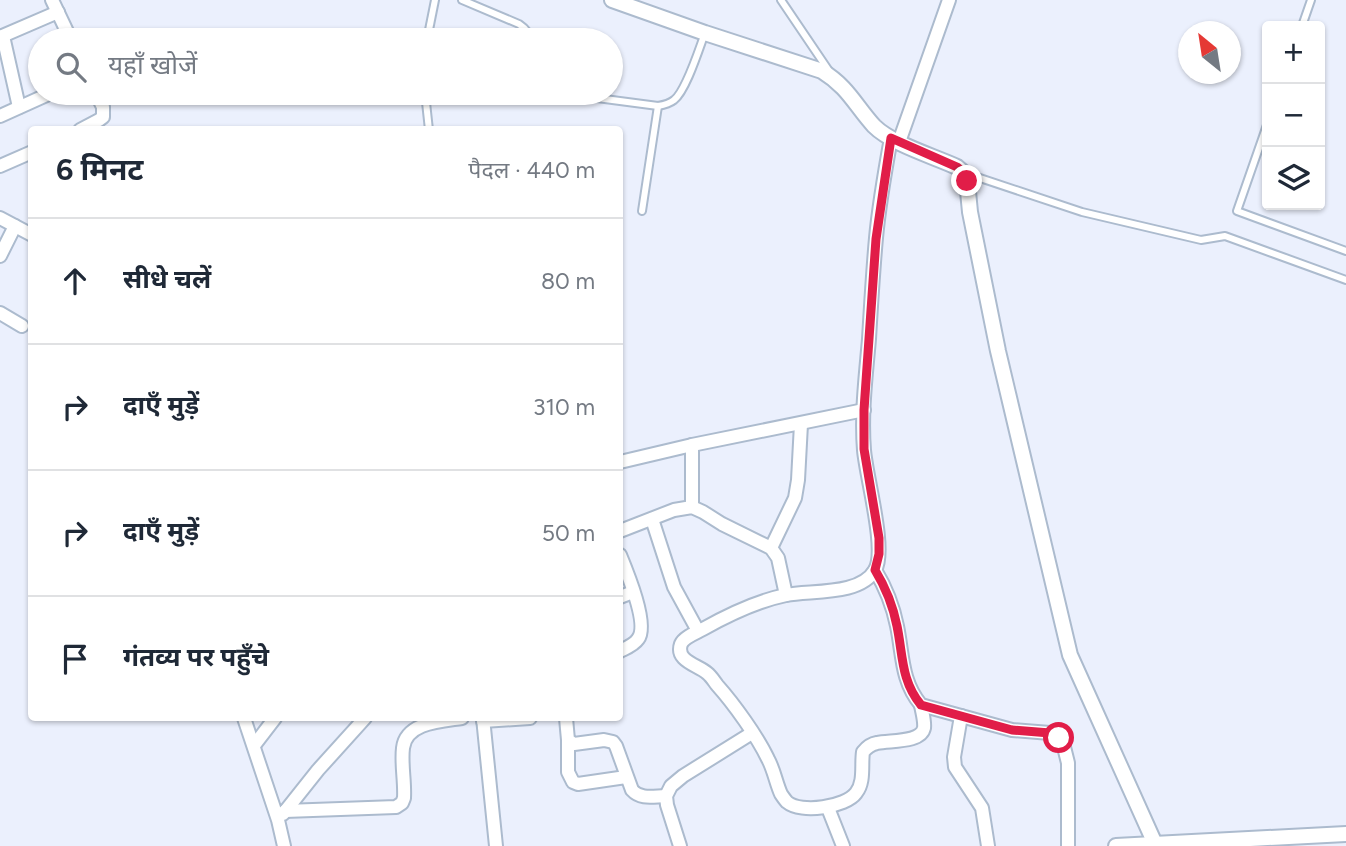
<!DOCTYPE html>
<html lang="hi">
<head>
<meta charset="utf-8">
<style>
  body { margin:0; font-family:Figtree,"Noto Sans Devanagari",sans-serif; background:#f2f2f3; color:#1f2937 }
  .controls { position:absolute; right:21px; top:21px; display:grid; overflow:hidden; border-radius:7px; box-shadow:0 2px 5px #0004 }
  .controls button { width:63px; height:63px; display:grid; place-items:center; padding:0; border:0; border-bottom:2px solid #e0e1e3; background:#fff; color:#1f2937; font:35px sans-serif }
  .compass { position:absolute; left:1178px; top:21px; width:63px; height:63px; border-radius:50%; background:#fff; box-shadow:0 2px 5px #0004; rotate:330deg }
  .stop { position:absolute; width:21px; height:21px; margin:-16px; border:5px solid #e11d48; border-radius:50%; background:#fff }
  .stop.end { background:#e11d48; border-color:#fff; box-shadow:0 2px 7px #0008 }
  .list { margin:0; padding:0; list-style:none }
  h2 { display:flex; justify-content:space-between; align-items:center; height:91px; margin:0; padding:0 28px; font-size:30px }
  h2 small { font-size:23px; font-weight:400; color:#747a83 }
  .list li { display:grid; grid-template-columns:46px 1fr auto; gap:21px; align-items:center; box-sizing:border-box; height:126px; padding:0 28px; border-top:2px solid #e0e1e3 }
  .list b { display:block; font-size:26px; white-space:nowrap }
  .list em { font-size:23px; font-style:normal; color:#747a83 }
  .icon { flex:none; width:38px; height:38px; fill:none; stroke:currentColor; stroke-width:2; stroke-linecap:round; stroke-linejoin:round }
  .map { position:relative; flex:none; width:1346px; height:846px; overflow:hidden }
  .search { position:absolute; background:#fff; box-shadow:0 2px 5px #0004; left:28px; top:28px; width:595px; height:77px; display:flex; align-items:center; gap:18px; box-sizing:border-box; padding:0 24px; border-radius:38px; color:#747a83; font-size:26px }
  .panel { position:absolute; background:#fff; box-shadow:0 2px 5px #0004; left:28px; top:126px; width:595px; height:595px; border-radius:7px }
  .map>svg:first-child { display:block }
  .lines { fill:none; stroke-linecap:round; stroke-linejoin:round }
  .service-casing { stroke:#acbbce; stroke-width:10 }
  .minor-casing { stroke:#acbbce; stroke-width:16 }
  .tertiary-casing { stroke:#acbbce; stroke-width:18 }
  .service { stroke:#fff; stroke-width:6 }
  .minor { stroke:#fff; stroke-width:12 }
  .tertiary { stroke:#fff; stroke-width:14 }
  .route { stroke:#e11d48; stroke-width:9 }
</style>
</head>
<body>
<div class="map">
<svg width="1346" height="846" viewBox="0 0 1346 846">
  <rect width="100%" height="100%" fill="#ebf0fd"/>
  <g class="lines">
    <g class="service-casing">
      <g id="service">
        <path d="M462,0l57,24c6,4 11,9 11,16"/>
        <polyline points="781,0 829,71"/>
        <polyline points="1302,26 1311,0"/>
        <polyline points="427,40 435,0"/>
        <polyline points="425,93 429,130"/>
        <path d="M559,93l99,13c6,-1 11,-2 16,-6 12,-9 25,-51 31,-67"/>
        <polyline points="1267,125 1237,211 1346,251"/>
        <polyline points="965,173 1082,212 1201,240 1225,236 1346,280"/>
        <polyline points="642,211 658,106"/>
      </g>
    </g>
    <g class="minor-casing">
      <g id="minor">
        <polyline points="52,0 71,40"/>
        <polyline points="3,36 19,107"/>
        <polyline points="0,37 58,12"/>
        <polyline points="0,116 51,93"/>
        <polyline points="80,130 99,120 103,117 103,107 96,93"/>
        <path d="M891,138c-6,33 -12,67 -15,100 -3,33 -5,67 -7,101 -3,36 -8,74 -5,111 2,26 23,100 11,120 -15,26 -64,20 -89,25 -29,6 -58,20 -83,34 -7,4 -19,8 -22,15 -6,17 17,21 26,29 4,3 7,8 10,12 17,19 40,51 51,74 6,11 8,24 13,35 2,3 4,6 6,8 14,12 59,5 69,-9 9,-11 5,-28 7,-41 4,-5 8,-8 14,-9 13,-3 44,0 47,-15 1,-7 -2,-16 -3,-23"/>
        <polyline points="899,142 949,0"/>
        <polyline points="0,166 32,152"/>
        <polyline points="0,218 32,235"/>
        <polyline points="0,256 15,226"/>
        <polyline points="0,313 22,326"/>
        <polyline points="692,445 692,507"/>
        <polyline points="620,462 692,445 864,410"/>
        <polyline points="652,519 674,587 698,631"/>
        <polyline points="620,531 674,510 692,507 703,512 722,524 771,548 778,558 786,595"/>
        <polyline points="771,548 795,498 798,480 801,424"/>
        <path d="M620,555c7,17 29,70 18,84 -4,6 -12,9 -18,12"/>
        <path d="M875,570c11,18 18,36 22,56 6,29 4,55 24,79l91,25 38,3 9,5 5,9 4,16v83"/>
        <polyline points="620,597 633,592"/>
        <polyline points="961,716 954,757 955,767 982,808 988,846"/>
        <polyline points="244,718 278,820 284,846"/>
        <polyline points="483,718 496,846"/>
        <path d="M566,718l2,22 6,4 30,-4 9,2 3,4 16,44c9,10 22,6 34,6"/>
        <polyline points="483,721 530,718"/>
        <polyline points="568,740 568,772 573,782 578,784 626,777"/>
        <polyline points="255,744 275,718"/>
        <polyline points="828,808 843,846"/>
        <path d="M285,811l111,-4 6,-4 2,-5c1,-17 -3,-34 -1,-50 3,-26 39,-27 59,-30"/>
        <polyline points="283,814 318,770 365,718"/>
        <polyline points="680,846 667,805 666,796 671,786 683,776 752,733"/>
      </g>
    </g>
    <g class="tertiary-casing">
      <g id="tertiary">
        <path d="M612,0l93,33 117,38c26,16 33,34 52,55 18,18 59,30 83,41l7,6 3,8 3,31 28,139 72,304 86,191"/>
        <polyline points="1116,846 1346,834"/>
      </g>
    </g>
    <use href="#service" class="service"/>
    <use href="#minor" class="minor"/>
    <use href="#tertiary" class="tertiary"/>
  </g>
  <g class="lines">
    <path class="route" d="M967,181l-3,-8 -7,-6 -66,-29 -15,101 -12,171v39l15,89v16l-4,16c11,18 18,36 22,56 6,29 4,55 24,79l91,25 38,3 9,5"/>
  </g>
</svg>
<div class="controls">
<button>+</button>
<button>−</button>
<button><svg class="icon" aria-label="layers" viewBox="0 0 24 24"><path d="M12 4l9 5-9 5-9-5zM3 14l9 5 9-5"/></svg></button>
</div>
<svg class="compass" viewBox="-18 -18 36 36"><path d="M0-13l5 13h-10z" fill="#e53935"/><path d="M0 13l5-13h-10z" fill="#747a83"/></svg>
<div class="stop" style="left:1059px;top:738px"></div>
<div class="stop end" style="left:967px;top:181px"></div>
<div class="search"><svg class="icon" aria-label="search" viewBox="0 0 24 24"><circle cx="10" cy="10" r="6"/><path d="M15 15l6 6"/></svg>यहाँ खोजें</div>
<section class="panel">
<h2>6 मिनट<small>पैदल · 440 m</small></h2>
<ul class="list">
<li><svg class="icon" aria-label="ahead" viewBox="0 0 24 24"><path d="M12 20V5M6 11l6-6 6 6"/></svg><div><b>सीधे चलें</b></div><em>80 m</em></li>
<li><svg class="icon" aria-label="right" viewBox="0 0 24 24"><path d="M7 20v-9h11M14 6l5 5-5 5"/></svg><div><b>दाएँ मुड़ें</b></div><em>310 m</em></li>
<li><svg class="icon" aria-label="right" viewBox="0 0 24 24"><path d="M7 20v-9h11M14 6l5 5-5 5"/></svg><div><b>दाएँ मुड़ें</b></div><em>50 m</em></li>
<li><svg class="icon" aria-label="arrive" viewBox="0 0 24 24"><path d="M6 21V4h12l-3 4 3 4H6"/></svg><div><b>गंतव्य पर पहुँचे</b></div></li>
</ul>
</section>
</div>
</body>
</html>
